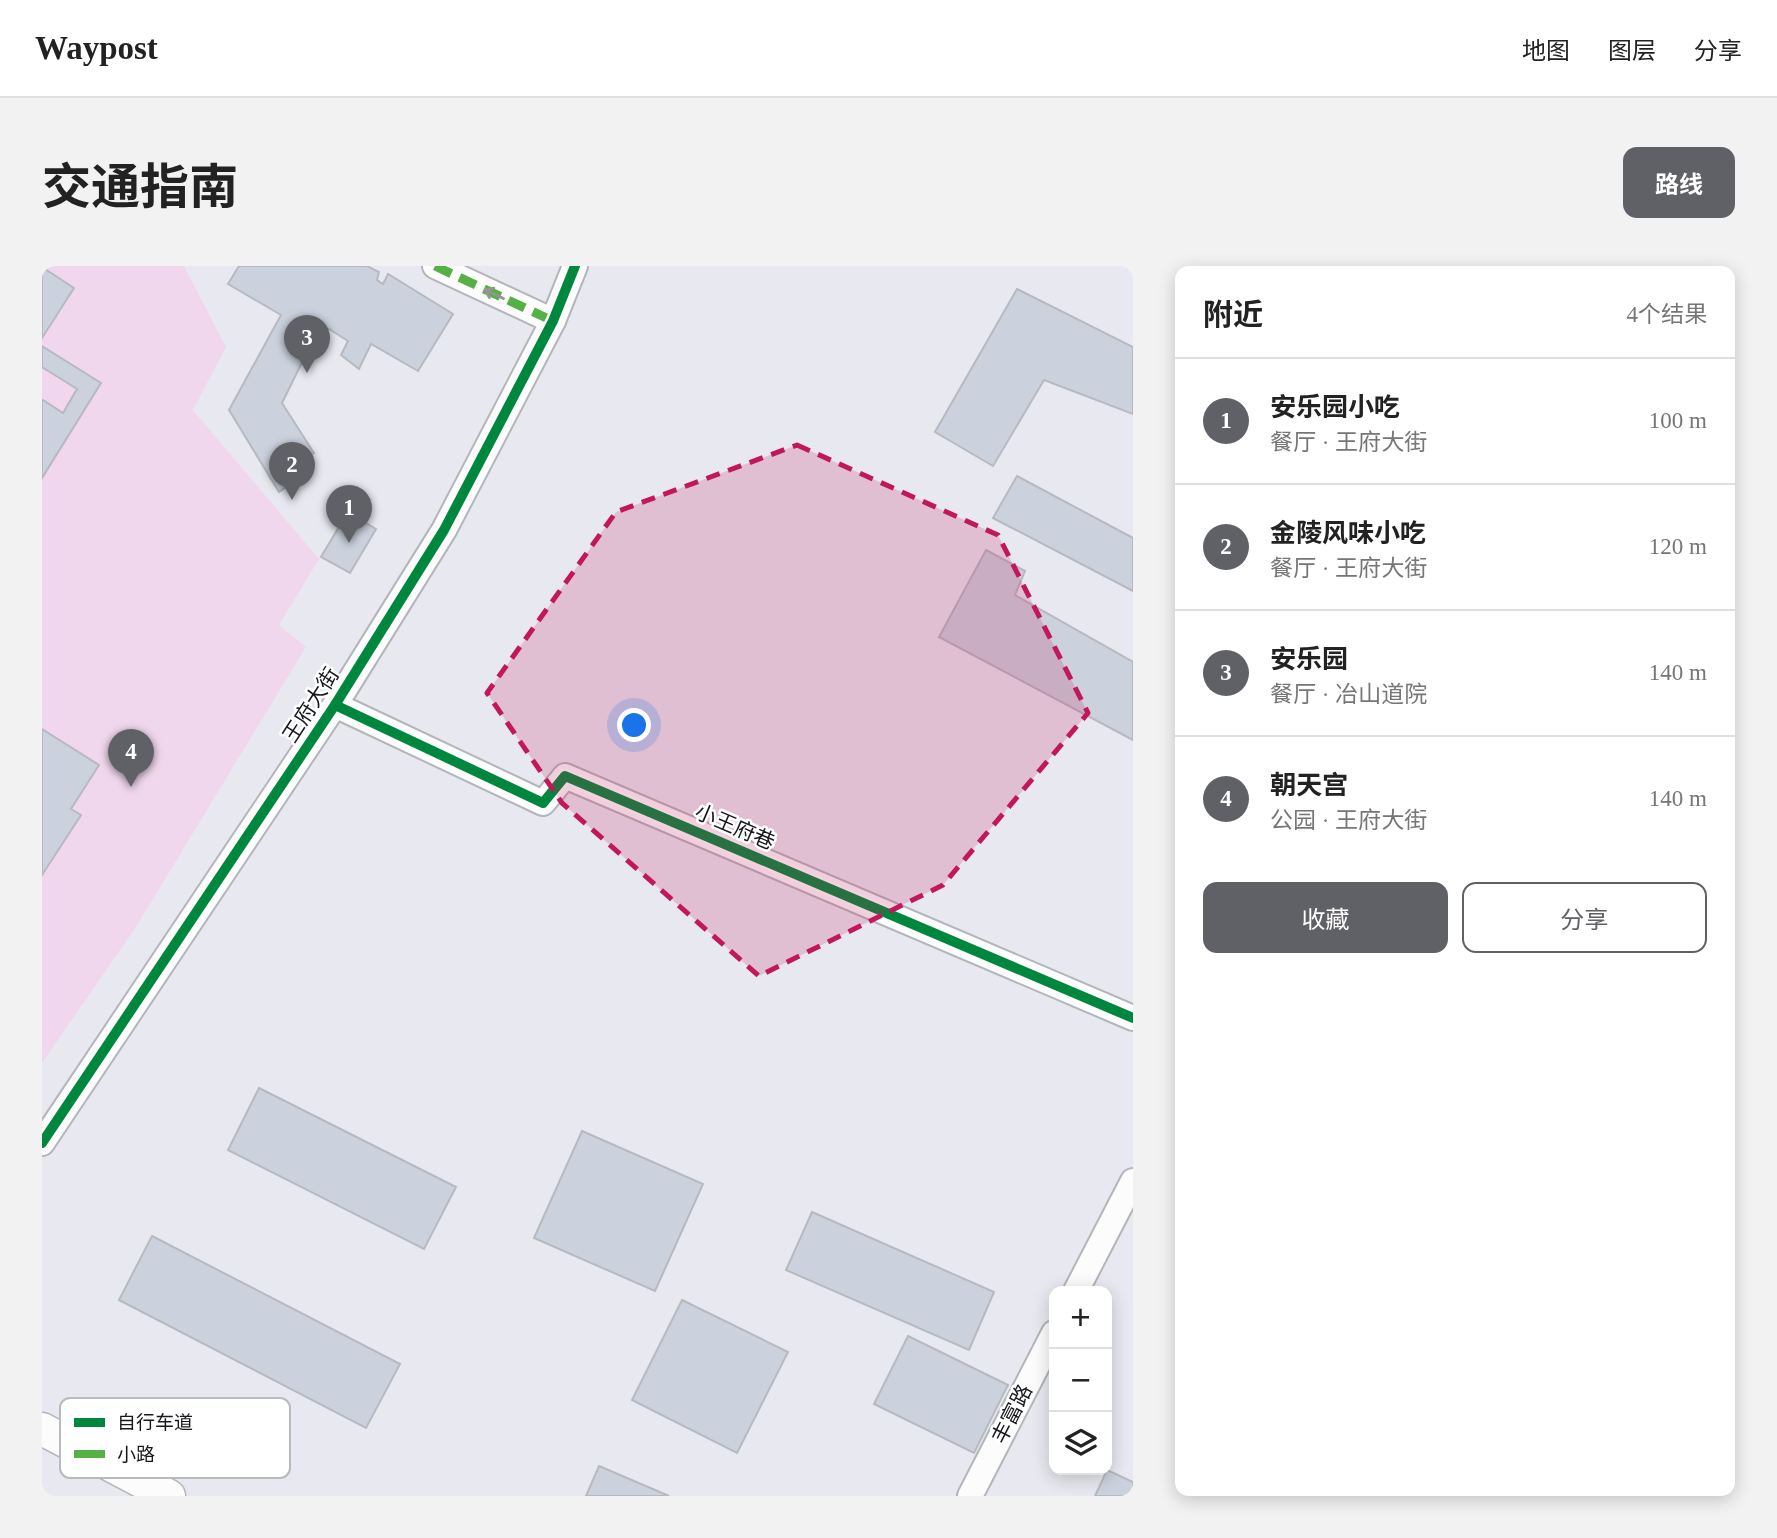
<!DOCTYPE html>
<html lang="zh">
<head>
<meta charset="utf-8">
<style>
  body { margin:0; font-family:"Times New Roman","Noto Sans SC",serif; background:#f2f2f2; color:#222 }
  .controls { position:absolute; right:21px; bottom:21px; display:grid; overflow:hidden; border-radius:14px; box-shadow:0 4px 18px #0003 }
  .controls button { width:63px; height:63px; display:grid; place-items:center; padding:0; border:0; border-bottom:2px solid #e0e0e0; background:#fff; color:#222; font:35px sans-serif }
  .you { position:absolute; left:593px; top:460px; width:24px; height:24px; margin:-18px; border:5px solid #fff; border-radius:50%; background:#1a73e8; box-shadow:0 0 0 10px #1a73e833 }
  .badge { display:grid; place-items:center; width:46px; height:46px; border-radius:50%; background:#606166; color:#fff; font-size:23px; font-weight:700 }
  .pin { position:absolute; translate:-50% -58px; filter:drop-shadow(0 2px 4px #0008) }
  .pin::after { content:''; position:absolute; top:37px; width:24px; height:21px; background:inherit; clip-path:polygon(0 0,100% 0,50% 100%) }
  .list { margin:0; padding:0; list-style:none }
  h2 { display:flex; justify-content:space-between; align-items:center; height:91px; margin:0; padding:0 28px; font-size:30px }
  h2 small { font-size:23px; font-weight:400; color:#767676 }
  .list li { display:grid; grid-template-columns:46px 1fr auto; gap:21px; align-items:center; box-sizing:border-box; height:126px; padding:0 28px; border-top:2px solid #e0e0e0 }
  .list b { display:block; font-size:26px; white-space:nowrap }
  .list p { margin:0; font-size:23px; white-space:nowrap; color:#767676 }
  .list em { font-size:23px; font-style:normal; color:#767676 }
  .actions { display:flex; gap:14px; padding:21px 28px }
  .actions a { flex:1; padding:16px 0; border:2px solid #606166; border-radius:14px; text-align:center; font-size:24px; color:#606166 }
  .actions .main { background:#606166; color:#fff }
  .icon { flex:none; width:38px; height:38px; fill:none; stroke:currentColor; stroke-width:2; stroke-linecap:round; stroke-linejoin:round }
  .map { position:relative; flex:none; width:1091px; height:1230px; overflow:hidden; border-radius:14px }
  header { display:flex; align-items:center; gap:42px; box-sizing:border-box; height:98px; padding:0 35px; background:#fff; border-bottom:2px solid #e0e0e0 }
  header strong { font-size:33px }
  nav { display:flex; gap:38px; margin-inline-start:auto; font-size:24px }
  .intro { display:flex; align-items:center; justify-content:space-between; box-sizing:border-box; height:168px; padding:0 42px }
  h1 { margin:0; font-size:49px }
  .button { padding:18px 32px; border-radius:14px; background:#606166; color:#fff; font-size:24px; font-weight:700 }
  main { display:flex; gap:42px; padding:0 42px }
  aside { flex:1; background:#fff; border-radius:14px; box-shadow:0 4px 18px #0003 }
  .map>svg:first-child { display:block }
  .green { fill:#f1d7ed }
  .building { fill:#cbd2de; stroke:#b8b9be; stroke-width:2 }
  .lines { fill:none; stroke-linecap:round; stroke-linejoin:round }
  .minor-casing { stroke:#b4b5ba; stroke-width:28 }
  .major-casing { stroke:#b4b5ba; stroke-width:35 }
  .minor { stroke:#fcfcfd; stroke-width:24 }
  .major { stroke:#fcfcfd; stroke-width:32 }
  .quiet { stroke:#55b145; stroke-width:9; stroke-dasharray:18 9; stroke-linecap:butt }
  .cycleway-casing { stroke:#fff; stroke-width:15 }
  .cycleway { stroke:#00873e; stroke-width:10 }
  .oneway { stroke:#959598 }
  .marked { fill:#c2185b; fill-opacity:0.2; stroke:#c2185b; stroke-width:5; stroke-dasharray:14 9; stroke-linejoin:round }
  .labels { text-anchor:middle; stroke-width:5; stroke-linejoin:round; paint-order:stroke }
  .street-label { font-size:21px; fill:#17181c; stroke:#fff }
  .key { fill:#fff; stroke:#b9babb; stroke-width:2 }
  .key-label { font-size:19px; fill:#17181c }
</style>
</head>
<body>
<header>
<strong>Waypost</strong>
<nav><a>地图</a><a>图层</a><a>分享</a></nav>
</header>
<div class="intro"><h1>交通指南</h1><a class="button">路线</a></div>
<main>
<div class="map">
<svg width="1091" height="1230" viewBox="0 0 1091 1230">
  <rect width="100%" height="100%" fill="#e8e9f0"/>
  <polygon class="green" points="0,0 142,0 184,81 151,144 277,293 237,359 264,381 94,661 0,797"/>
  <g class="building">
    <polygon points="197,0 325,0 337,6 335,14 341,18 346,8 411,48 376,105 329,78 317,103 299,89 306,75 279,58 240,137 272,187 262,192 269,203 237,226 187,144 239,49 186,18"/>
    <polygon points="0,1 32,22 0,72"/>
    <polygon points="975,23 1091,81 1091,148 1002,114 951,200 893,166"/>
    <polygon points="0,80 59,117 0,212 0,136 1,134 21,147 35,123 0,101"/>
    <polygon points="975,210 1091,272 1091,325 951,252"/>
    <polygon points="306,246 334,263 308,307 279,291"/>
    <polygon points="944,284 983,305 973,329 1091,396 1091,474 897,371"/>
    <polygon points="0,463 57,499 29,543 39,549 0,609"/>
    <polygon points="217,822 414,921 382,983 186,884"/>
    <polygon points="540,865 661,918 613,1025 492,972"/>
    <polygon points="770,946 952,1026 927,1084 744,1004"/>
    <polygon points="110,970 358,1098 324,1162 77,1034"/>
    <polygon points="640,1034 746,1086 695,1187 590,1134"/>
    <polygon points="866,1070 966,1119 932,1187 832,1138"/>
    <polygon points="557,1200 627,1230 544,1230"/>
    <polygon points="1065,1204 1091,1216 1091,1230 1053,1230"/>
  </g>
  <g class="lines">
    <g class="minor-casing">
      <g id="minor">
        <polyline points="393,0 511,55"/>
        <polyline points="293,439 501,537 523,510 1091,752"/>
        <polyline points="0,877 293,439 402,264 511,55 533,0"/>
        <polyline points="1034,1025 1091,915"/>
        <polyline points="928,1230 1012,1067"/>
      </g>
    </g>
    <g class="major-casing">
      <polyline id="major" points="0,1163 127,1230"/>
    </g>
    <use href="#minor" class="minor"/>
    <use href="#major" class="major"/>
    <polyline class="quiet" points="393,0 511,55"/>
    <g class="cycleway-casing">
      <g id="cycleway">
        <polyline points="293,439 501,537 523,510 1091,752"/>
        <polyline points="0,877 293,439 402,264 511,55 533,0"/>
      </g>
    </g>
    <use href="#cycleway" class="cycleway"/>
  </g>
  <defs><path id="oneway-shaft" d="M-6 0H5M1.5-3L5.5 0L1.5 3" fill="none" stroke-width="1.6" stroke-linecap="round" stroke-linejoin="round" transform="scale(1.75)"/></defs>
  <use class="oneway" href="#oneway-shaft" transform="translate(452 28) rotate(-155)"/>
  <path class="marked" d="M755,179l201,90 90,178 -145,172 -184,91 -197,-173 -75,-110 129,-181z"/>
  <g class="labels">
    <g class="street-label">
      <text transform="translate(269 439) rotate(-57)" y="7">王府大街</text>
      <text transform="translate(693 561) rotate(23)" y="7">小王府巷</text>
      <text transform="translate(970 1148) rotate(-63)" y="7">丰富路</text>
    </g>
  </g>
  <rect x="18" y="1132" width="230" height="80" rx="10" class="key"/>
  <rect x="32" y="1152" width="31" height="9" fill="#00873e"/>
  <rect x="32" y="1184" width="31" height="8" fill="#55b145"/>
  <g class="key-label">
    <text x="75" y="1163">自行车道</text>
    <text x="75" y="1195">小路</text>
  </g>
</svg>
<div class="controls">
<button>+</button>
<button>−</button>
<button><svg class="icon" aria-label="layers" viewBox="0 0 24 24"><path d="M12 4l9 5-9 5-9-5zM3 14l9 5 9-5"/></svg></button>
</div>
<div class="you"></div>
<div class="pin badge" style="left:307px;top:277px">1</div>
<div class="pin badge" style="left:250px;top:234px">2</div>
<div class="pin badge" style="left:265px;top:107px">3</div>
<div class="pin badge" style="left:89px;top:521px">4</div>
</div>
<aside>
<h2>附近<small>4个结果</small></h2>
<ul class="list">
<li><span class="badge">1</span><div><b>安乐园小吃</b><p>餐厅 · 王府大街</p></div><em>100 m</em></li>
<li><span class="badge">2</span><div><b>金陵风味小吃</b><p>餐厅 · 王府大街</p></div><em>120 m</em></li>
<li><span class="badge">3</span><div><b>安乐园</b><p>餐厅 · 冶山道院</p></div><em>140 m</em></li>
<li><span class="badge">4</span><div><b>朝天宫</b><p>公园 · 王府大街</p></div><em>140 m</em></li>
</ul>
<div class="actions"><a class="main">收藏</a><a>分享</a></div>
</aside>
</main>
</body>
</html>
